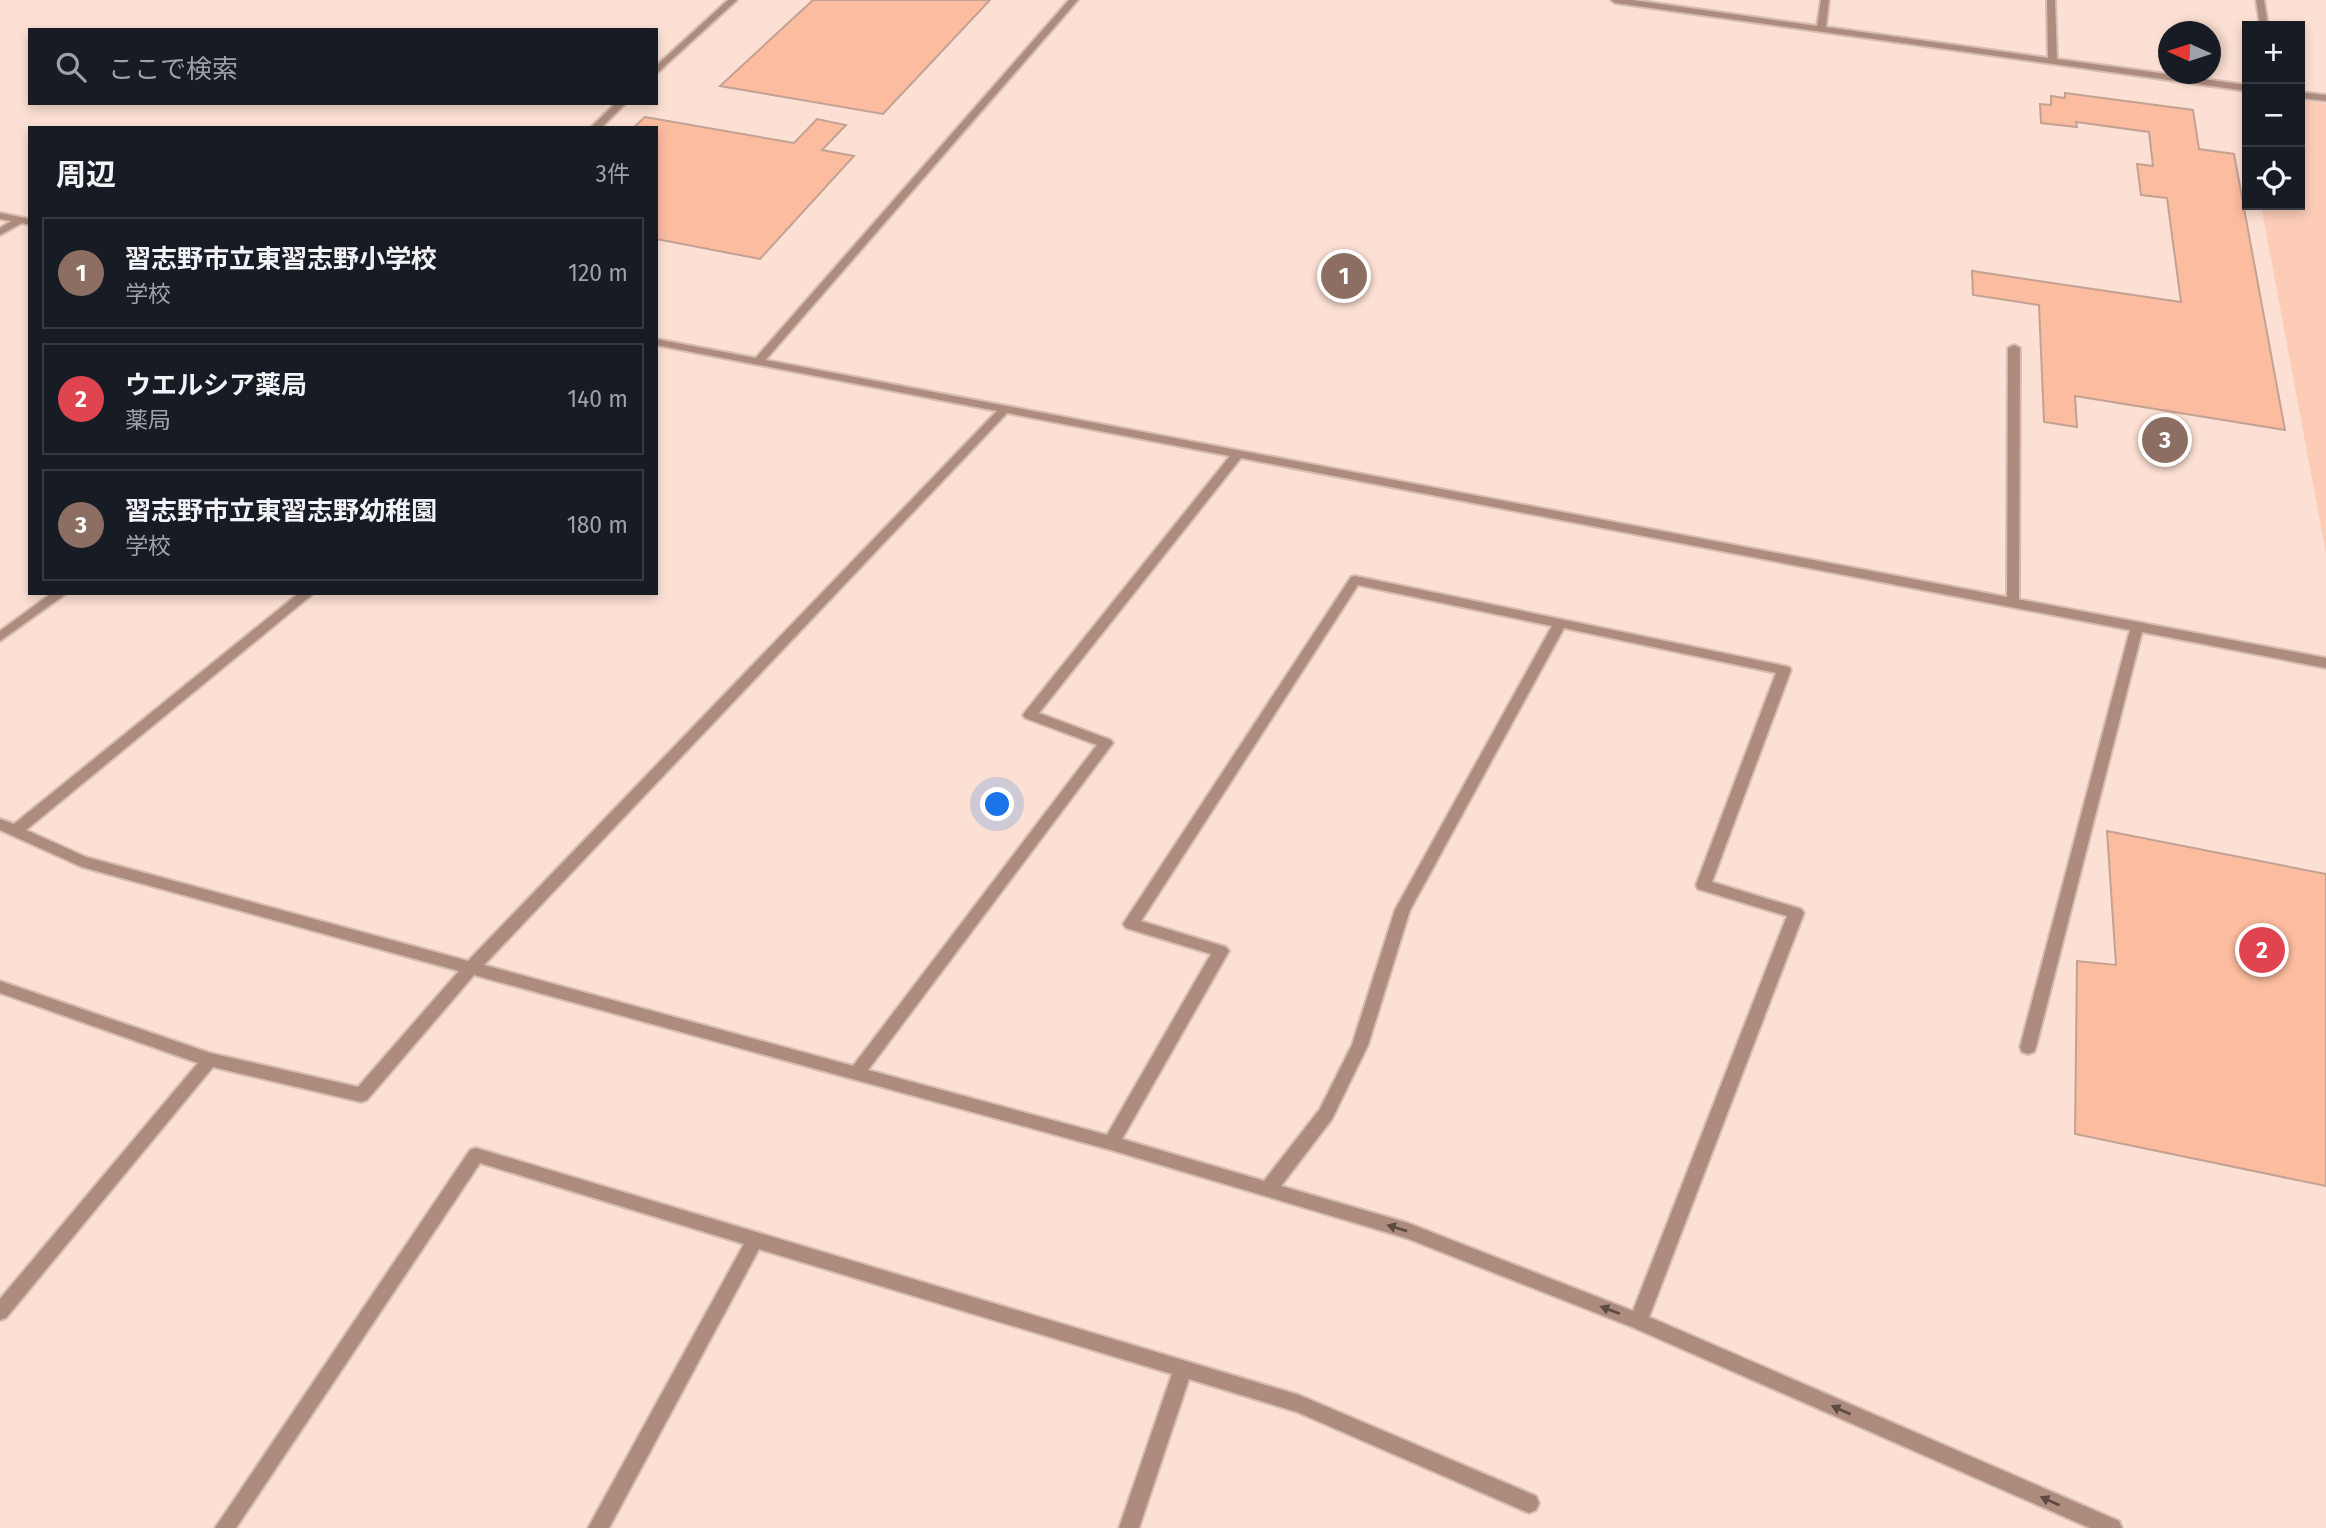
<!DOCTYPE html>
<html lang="ja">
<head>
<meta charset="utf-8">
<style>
  body { margin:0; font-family:"Fira Sans","Noto Sans JP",sans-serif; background:#20242c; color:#f1f3f6 }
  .controls { position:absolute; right:21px; top:21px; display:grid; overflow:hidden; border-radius:0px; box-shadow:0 4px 10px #0003 }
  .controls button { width:63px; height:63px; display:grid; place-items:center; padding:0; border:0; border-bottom:2px solid #363941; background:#171b24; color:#f1f3f6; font:35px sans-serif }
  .compass { position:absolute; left:2158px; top:21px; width:63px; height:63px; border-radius:50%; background:#171b24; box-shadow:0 4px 10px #0003; rotate:273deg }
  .you { position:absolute; left:998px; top:805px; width:24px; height:24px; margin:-18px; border:5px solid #fff; border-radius:50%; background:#1a73e8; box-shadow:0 0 0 10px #1a73e833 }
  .badge { display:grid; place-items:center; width:46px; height:46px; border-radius:50%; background:#ea580c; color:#fff; font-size:23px; font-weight:700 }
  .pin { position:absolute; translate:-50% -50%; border:4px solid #fff; box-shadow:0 2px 7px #0006 }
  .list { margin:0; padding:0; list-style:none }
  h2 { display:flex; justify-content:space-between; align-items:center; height:91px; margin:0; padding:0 28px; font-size:30px }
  h2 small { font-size:23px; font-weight:400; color:#9ea1a6 }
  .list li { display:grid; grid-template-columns:46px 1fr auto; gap:21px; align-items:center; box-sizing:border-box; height:112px; margin:0 14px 14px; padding:0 14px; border:2px solid #363941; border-radius:0px }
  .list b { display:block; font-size:26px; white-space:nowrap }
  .list p { margin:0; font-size:23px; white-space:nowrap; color:#9ea1a6 }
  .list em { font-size:23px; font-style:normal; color:#9ea1a6 }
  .icon { flex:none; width:38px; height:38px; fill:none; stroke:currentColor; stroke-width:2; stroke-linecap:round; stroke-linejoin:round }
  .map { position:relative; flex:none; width:2326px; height:1528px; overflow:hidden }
  .search { position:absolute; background:#171b24; box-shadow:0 4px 10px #0003; left:28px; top:28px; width:630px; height:77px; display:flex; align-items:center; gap:18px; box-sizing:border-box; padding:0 24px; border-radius:0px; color:#9ea1a6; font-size:26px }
  .panel { position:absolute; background:#171b24; box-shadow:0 4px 10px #0003; left:28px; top:126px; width:630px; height:469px; border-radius:0px }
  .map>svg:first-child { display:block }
  .green { fill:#fcccb7 }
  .building { fill:#fbbc9f; stroke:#c3a294; stroke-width:2 }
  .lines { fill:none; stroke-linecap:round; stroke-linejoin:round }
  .service-casing { stroke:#d6bcb1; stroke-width:4 }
  .minor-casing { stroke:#d6bcb1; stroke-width:4 }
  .service { fill:#ae8c7d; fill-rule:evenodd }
  .minor { fill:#ae8c7d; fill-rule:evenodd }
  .oneway { fill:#5e4a42 }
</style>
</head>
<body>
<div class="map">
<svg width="2326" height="1528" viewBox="0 0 2326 1528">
  <rect width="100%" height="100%" fill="#fce0d3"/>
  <polygon class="green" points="2300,100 2326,104 2326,554 2261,205 2300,205"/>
  <g class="building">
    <polygon points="813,0 990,0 883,114 720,86"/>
    <polygon points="2065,93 2193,110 2199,149 2234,154 2285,430 2075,396 2077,427 2044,422 2039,305 1973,295 1972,271 2181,302 2167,198 2141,195 2137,164 2153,166 2149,132 2076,122 2077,127 2041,123 2040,104 2051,105 2051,96 2065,98"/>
    <polygon points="645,117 794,143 817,119 846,125 822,150 854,156 760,259 656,239 656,128 633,128"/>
    <polygon points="2107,831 2326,874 2326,1186 2075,1134 2077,961 2116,965"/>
  </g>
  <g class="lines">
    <g class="service-casing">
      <g id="service">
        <polygon points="728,0 737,0 656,74 656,66"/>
        <polygon points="1069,0 1078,0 762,364 754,364 754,360"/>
        <polygon points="616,103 626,103 601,128 590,128"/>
        <polygon points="2014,345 2020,348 2019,602 2013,606 2007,602 2008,348"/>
        <polygon points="476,1148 1299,1395 1536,1496 1539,1503 1536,1510 1529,1513 1297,1412 1189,1379 1139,1528 1119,1528 1172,1374 759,1249 609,1528 588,1528 744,1244 480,1163 236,1528 215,1528 470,1150"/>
      </g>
    </g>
    <g class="minor-casing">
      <g id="minor">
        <polygon points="1611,0 1633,0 1817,26 1821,0 1829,0 1826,27 2048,58 2047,0 2055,0 2057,59 2247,85 2247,91 1615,3"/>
        <polygon points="2256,0 2264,0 2268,26 2260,26"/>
        <polygon points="2300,92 2326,95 2326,101 2300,98"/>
        <polygon points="0,213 30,219 30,225 22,223 0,235 0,228 11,221 0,219"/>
        <path d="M656,339l1670,319v10l-184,-36 -106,415 -2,5 -6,2 -6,-2 -2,-5 110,-417 -889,-172 -202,255 72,27 2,3 -245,327 239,65 104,-181 -85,-26 -3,-4 228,-347 4,-1 434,91 2,3 -79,212 89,27 3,4 -155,404 470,204 3,7h-32l-458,-201 -226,-89 -295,-88 -637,-175 -107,125 -6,2 -148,-35 -207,251 -6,2v-21l198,-236 -198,-70v-12l210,72 148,34 101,-116 -377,-104 -82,-37v-11l14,5 285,-231h15l-288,237 60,27 382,104 529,-550 -341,-66zM1007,413l223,43 -205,256 -2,3 2,3 72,27 -244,321 -369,-101zM1358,585l194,41 -157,284 -43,135 -32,64 -56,72 -142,-42 107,-188 -3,-4 -85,-26zM1564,628l212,45 -80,212 2,4 89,27 -154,395 -225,-88 -127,-37 51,-67 36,-74 42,-135z"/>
        <polygon points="52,593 67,593 0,641 0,631"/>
      </g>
    </g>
    <use href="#service" class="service"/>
    <use href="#minor" class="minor"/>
  </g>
  <defs><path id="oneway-solid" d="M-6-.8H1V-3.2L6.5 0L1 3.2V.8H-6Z" transform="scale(1.75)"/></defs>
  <g class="oneway">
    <use href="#oneway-solid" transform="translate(1397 1228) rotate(-163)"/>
    <use href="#oneway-solid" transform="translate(1610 1310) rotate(-159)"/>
    <use href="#oneway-solid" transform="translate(1841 1410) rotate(-156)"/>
    <use href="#oneway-solid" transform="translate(2050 1501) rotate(-156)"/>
  </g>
</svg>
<div class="controls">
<button>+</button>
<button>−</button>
<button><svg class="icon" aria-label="locate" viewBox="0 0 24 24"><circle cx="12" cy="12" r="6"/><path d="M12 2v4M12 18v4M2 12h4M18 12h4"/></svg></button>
</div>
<svg class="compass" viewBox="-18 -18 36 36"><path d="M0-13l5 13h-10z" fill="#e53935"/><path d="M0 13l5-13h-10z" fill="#9ea1a6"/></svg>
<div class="you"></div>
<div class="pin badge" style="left:1344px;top:276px;background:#8d6e63">1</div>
<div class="pin badge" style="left:2262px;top:950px;background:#e0444e">2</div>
<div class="pin badge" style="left:2165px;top:440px;background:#8d6e63">3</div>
<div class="search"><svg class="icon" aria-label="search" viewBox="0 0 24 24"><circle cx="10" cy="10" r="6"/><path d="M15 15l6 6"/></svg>ここで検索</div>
<section class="panel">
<h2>周辺<small>3件</small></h2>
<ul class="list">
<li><span class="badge" style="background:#8d6e63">1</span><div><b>習志野市立東習志野小学校</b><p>学校</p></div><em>120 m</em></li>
<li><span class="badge" style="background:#e0444e">2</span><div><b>ウエルシア薬局</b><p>薬局</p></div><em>140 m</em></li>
<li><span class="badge" style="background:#8d6e63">3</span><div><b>習志野市立東習志野幼稚園</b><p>学校</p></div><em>180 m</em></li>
</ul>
</section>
</div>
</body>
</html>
